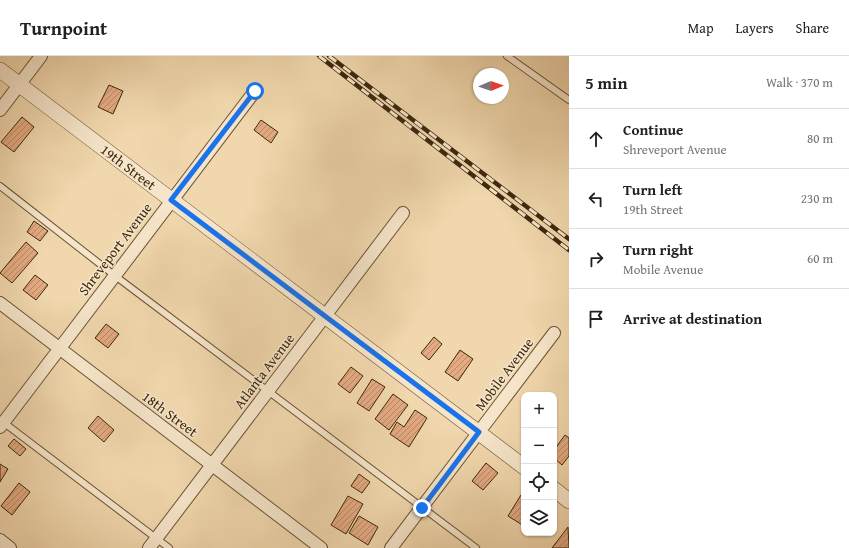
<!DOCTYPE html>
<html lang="en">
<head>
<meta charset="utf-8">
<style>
  body { margin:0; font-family:"Gentium Book Plus",serif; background:#f6f6f6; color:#202124 }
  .controls { position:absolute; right:12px; bottom:12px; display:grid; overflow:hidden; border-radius:8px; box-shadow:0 1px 3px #0004 }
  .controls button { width:36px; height:36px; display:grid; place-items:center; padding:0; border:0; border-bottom:1px solid #e0e0e0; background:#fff; color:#202124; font:20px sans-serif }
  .compass { position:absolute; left:473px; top:12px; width:36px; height:36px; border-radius:50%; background:#fff; box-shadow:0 1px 3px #0004; rotate:88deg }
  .stop { position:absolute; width:12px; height:12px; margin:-9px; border:3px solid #1a73e8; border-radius:50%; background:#fff }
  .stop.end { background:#1a73e8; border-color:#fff; box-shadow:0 1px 4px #0008 }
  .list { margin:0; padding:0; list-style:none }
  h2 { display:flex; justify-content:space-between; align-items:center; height:52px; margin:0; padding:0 16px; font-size:17px }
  h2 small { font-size:13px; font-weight:400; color:#757577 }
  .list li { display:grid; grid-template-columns:26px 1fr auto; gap:12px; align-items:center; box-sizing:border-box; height:60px; padding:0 16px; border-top:1px solid #e0e0e0 }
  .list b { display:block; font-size:15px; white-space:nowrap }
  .list p { margin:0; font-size:13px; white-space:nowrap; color:#757577 }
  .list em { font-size:13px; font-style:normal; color:#757577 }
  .icon { flex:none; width:22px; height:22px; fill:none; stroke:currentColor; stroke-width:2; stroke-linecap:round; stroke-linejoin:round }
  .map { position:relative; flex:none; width:569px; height:492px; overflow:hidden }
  header { display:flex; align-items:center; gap:24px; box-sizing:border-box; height:56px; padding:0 20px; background:#fff; border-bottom:1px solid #e0e0e0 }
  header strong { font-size:19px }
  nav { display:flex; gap:22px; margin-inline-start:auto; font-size:14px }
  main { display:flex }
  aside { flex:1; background:#fff }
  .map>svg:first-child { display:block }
  .building { fill:url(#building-hatch); stroke:#3c280d }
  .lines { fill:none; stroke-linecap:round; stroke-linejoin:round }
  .service-casing { stroke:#695435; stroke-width:8 }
  .minor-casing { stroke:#695435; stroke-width:14 }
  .tertiary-casing { stroke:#695435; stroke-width:16 }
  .service { stroke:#f6e5ca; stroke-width:6 }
  .minor { stroke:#f6e5ca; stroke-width:12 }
  .tertiary { stroke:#f6e5ca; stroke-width:15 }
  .rail-casing { stroke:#3c280d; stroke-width:4.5 }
  .rail { stroke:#f6e5ca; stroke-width:3; stroke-dasharray:9; stroke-linecap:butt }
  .route { stroke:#1a73e8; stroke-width:5 }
  .labels { text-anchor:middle; stroke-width:3; stroke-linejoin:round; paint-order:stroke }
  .street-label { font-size:14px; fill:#3c280d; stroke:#f6e5ca }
</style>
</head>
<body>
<header>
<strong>Turnpoint</strong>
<nav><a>Map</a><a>Layers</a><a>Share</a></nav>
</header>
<main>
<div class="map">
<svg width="569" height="492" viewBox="0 0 569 492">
  <defs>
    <pattern id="building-hatch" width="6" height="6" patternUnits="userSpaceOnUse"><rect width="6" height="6" fill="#e4aa81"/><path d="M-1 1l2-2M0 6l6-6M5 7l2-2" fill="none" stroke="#ba8a68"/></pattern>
  </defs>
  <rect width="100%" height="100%" fill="#f1d7ad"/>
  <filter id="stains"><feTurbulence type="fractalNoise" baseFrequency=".005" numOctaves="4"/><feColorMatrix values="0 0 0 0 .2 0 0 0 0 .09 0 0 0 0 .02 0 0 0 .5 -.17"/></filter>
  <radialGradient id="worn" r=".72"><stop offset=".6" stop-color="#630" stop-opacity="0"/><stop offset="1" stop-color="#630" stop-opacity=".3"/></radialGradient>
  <g class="building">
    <polygon points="109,29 123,35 113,58 98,51"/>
    <polygon points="22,61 34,71 14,96 1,86"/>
    <polygon points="261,64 278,76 271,87 254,74"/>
    <polygon points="34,165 48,175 40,185 27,176"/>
    <polygon points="26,186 38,197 12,227 0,217"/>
    <polygon points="35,219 48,229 36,244 23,234"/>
    <polygon points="106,268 119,278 108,292 95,282"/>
    <polygon points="434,281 442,288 429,304 421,297"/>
    <polygon points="460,294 473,303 458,325 445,316"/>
    <polygon points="351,311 363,320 350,337 338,328"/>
    <polygon points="372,323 385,331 369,355 357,347"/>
    <polygon points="393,338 408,349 389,374 375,363"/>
    <polygon points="415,354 427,362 409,391 390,378 397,366 404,371"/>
    <polygon points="98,360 114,374 104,386 88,372"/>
    <polygon points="565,379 569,382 569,400 562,409 554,402 554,394"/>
    <polygon points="14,383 26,393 20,400 8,390"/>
    <polygon points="486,407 498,417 483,434 472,425"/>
    <polygon points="0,408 8,413 0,426"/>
    <polygon points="359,418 370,426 362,437 351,430"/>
    <polygon points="19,427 30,436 12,459 1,450"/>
    <polygon points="521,439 524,441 524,470 508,460"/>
    <polygon points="348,440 363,448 346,478 331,469"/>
    <polygon points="359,460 378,471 368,489 349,477"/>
    <polygon points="568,471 569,492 552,492"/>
  </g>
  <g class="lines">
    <g class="service-casing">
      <g id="service">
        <polyline points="507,0 569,44"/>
        <polyline points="0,130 114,219 476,492"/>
        <polyline points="3,366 169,492"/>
      </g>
    </g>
    <g class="minor-casing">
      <g id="minor">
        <polyline points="0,54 41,0"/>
        <polyline points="0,247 321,492"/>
        <polyline points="0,371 255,35"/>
        <polyline points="0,484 10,492"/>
        <polyline points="149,492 403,157"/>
        <polyline points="391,492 554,277"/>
      </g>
    </g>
    <g class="tertiary-casing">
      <g id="tertiary">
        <path id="s1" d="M0,14l524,397"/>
        <polyline points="554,433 569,445"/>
      </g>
    </g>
    <use href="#service" class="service"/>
    <use href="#minor" class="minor"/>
    <use href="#tertiary" class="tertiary"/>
    <g class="rail-casing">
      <g id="rail">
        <polyline points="319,0 569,194"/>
        <polyline points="329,0 569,183"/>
      </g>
    </g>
    <use href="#rail" class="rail"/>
  </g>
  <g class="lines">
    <polyline class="route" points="255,35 171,144 479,376 422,452"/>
  </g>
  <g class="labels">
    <g class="street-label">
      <text dy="5" stroke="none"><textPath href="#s1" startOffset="161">19th Street</textPath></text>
      <text transform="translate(115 193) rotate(-53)" y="5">Shreveport Avenue</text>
      <text transform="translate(264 315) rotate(-53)" y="5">Atlanta Avenue</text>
      <text transform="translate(504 318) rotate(-53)" y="5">Mobile Avenue</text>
      <text transform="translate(170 358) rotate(37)" y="5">18th Street</text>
    </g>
  </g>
  <rect width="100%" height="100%" filter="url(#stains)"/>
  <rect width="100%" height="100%" fill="url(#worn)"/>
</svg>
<div class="controls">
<button>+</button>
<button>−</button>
<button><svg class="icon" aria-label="locate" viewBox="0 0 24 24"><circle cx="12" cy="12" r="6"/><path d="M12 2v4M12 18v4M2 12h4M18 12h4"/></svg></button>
<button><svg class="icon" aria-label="layers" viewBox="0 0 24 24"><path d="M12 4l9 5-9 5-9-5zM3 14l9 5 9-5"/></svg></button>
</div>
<svg class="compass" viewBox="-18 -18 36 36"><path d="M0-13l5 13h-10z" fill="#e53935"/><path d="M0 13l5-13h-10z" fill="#757577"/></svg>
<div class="stop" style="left:255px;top:35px"></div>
<div class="stop end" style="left:422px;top:452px"></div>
</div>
<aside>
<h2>5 min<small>Walk · 370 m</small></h2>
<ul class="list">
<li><svg class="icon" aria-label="ahead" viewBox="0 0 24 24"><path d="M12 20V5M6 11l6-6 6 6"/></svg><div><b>Continue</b><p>Shreveport Avenue</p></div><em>80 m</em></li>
<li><svg class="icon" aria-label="left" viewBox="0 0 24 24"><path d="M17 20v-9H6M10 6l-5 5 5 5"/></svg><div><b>Turn left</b><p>19th Street</p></div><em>230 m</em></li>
<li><svg class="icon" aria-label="right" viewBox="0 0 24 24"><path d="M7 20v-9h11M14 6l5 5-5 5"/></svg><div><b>Turn right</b><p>Mobile Avenue</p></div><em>60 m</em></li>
<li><svg class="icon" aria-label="arrive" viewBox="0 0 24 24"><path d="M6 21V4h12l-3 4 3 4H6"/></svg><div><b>Arrive at destination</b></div></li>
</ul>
</aside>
</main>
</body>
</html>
